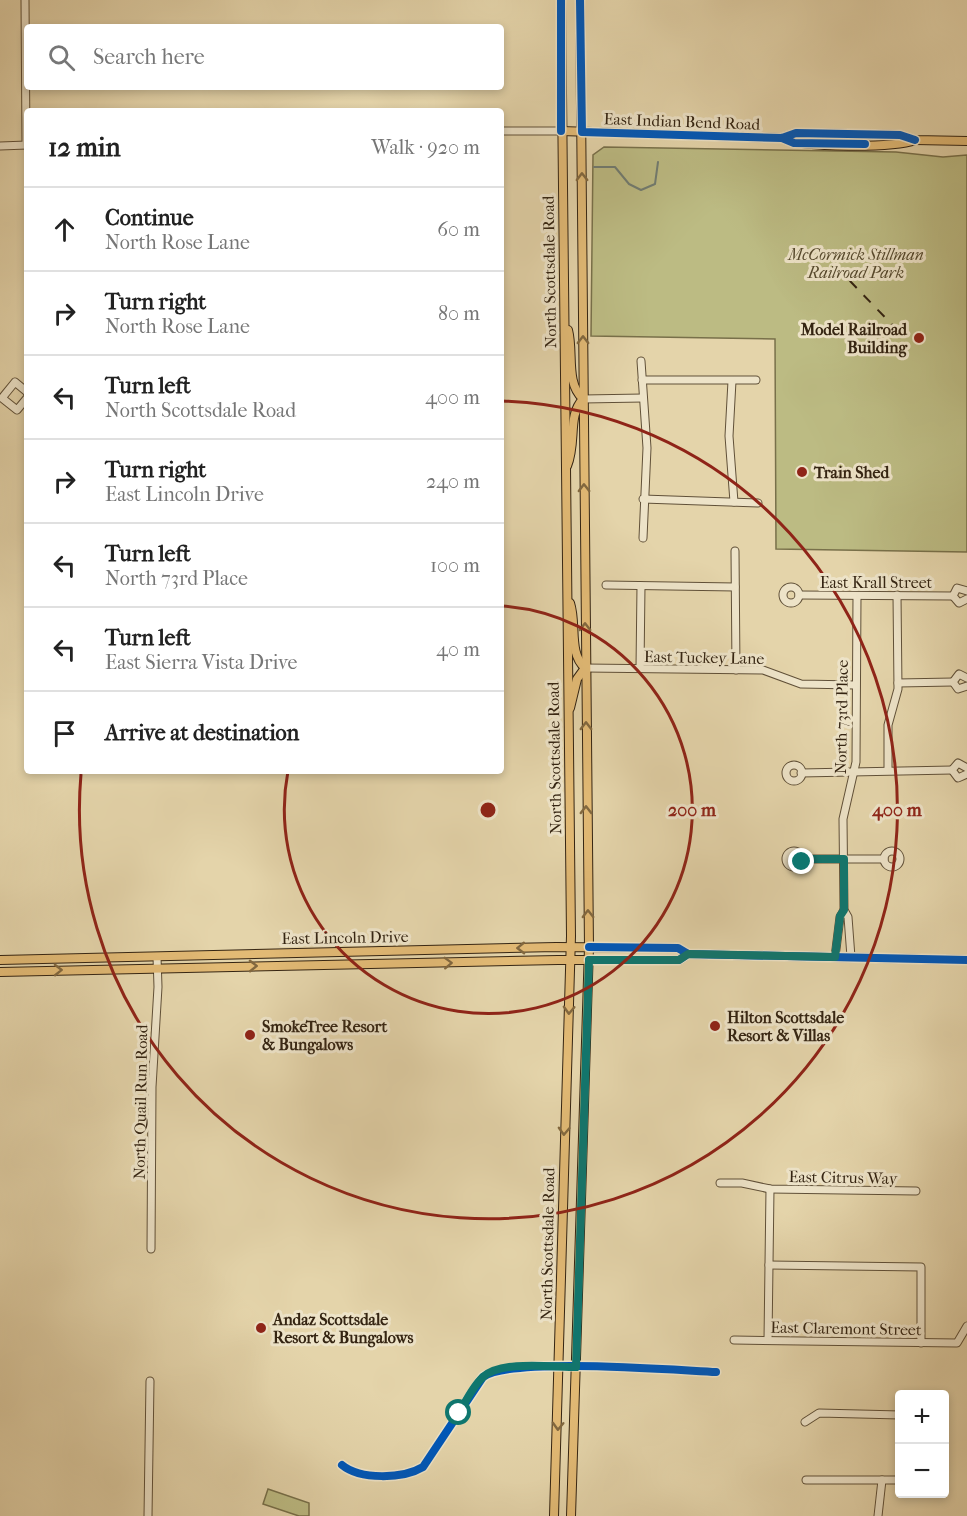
<!DOCTYPE html>
<html lang="en">
<head>
<meta charset="utf-8">
<style>
  body { margin:0; font-family:"IM FELL French Canon",serif; background:#f6f6f6; color:#222 }
  .controls { position:absolute; right:18px; bottom:18px; display:grid; overflow:hidden; border-radius:6px; box-shadow:0 3px 9px #0003 }
  .controls button { width:54px; height:54px; display:grid; place-items:center; padding:0; border:0; border-bottom:2px solid #e0e0e0; background:#fff; color:#222; font:30px sans-serif }
  .stop { position:absolute; width:18px; height:18px; margin:-14px; border:4px solid #0f766e; border-radius:50%; background:#fff }
  .stop.end { background:#0f766e; border-color:#fff; box-shadow:0 2px 6px #0008 }
  .list { margin:0; padding:0; list-style:none }
  h2 { display:flex; justify-content:space-between; align-items:center; height:78px; margin:0; padding:0 24px; font-size:26px }
  h2 small { font-size:20px; font-weight:400; color:#767676 }
  .list li { display:grid; grid-template-columns:39px 1fr auto; gap:18px; align-items:center; box-sizing:border-box; height:84px; padding:0 24px; border-top:2px solid #e0e0e0 }
  .list b { display:block; font-size:22px; white-space:nowrap }
  .list p { margin:0; font-size:20px; white-space:nowrap; color:#767676 }
  .list em { font-size:20px; font-style:normal; color:#767676 }
  .icon { flex:none; width:33px; height:33px; fill:none; stroke:currentColor; stroke-width:2; stroke-linecap:round; stroke-linejoin:round }
  .map { position:relative; flex:none; width:967px; height:1516px; overflow:hidden }
  .search { position:absolute; background:#fff; box-shadow:0 3px 9px #0003; left:24px; top:24px; width:480px; height:66px; display:flex; align-items:center; gap:15px; box-sizing:border-box; padding:0 21px; border-radius:6px; color:#767676; font-size:22px }
  .panel { position:absolute; background:#fff; box-shadow:0 3px 9px #0003; left:24px; top:108px; width:480px; height:666px; border-radius:6px }
  .map>svg:first-child { display:block }
  .green { fill:#bcbb83; stroke:#78704a; stroke-width:1.5 }
  .lines { fill:none; stroke-linecap:round; stroke-linejoin:round }
  .stream { stroke:#707c72; stroke-width:2 }
  .minor-casing { stroke:#605038; stroke-width:9 }
  .major-casing { stroke:#342412; stroke-width:10 }
  .minor { stroke:#ede3c8; stroke-width:7 }
  .major { stroke:#e2ba75; stroke-width:8 }
  .rail { stroke:#342412; stroke-width:2; stroke-dasharray:10 10; stroke-linecap:butt }
  .cycleway-casing { stroke:#ede3c8; stroke-width:11 }
  .cycleway { stroke:#0057b8; stroke-width:8 }
  .oneway { stroke:#82683f }
  .route { stroke:#0f766e; stroke-width:8 }
  .ring { fill:none; stroke:#8f2418; stroke-width:3 }
  .poi-dot { fill:#8f2418; stroke:#ede3c8; stroke-width:2 }
  .labels { text-anchor:middle; stroke-width:6; stroke-linejoin:round; paint-order:stroke }
  .street-label { font-size:16px; fill:#342412; stroke:#ede3c8 }
  .park-label { font-size:16px; font-style:italic; fill:#564a2e; stroke:#ede3c8 }
  .poi-label { font-size:16px; font-weight:bold; fill:#342412; stroke:#ede3c8; text-anchor:start }
  .centre { fill:#8f2418; stroke:#ede3c8; stroke-width:3 }
  .ring-label { font-size:18px; text-anchor:middle; font-weight:bold; fill:#8f2418; stroke:#ede3c8; stroke-width:6; stroke-linejoin:round; paint-order:stroke }
</style>
</head>
<body>
<div class="map">
<svg width="967" height="1516" viewBox="0 0 967 1516">
  <rect width="100%" height="100%" fill="#e4d4aa"/>
  <filter id="stains"><feTurbulence type="fractalNoise" baseFrequency=".00333" numOctaves="4"/><feColorMatrix values="0 0 0 0 .2 0 0 0 0 .09 0 0 0 0 .02 0 0 0 .5 -.17"/></filter>
  <radialGradient id="worn" r=".72"><stop offset=".6" stop-color="#630" stop-opacity="0"/><stop offset="1" stop-color="#630" stop-opacity=".3"/></radialGradient>
  <g class="green">
    <polygon points="604,147 896,152 943,157 967,155 967,552 776,549 775,339 591,336 593,155"/>
    <polygon points="268,1489 309,1503 309,1516 299,1516 263,1504"/>
  </g>
  <g class="lines">
    <polyline class="stream" points="594,167 615,167 629,184 641,190 655,184 658,162"/>
    <g class="minor-casing">
      <g id="minor">
        <polyline points="25,0 26,145"/>
        <polyline points="501,131 561,131"/>
        <polyline points="0,146 27,145"/>
        <polyline points="641,361 647,448 643,538"/>
        <polyline points="642,380 756,380"/>
        <polyline points="732,381 729,436 734,502"/>
        <polyline points="27,392 15,382 2,398 17,410 27,398"/>
        <polyline points="583,399 643,398"/>
        <polyline points="643,499 758,503"/>
        <polyline points="735,551 736,670"/>
        <polyline points="606,585 735,587"/>
        <circle cx="791" cy="595" r="8"/>
        <polyline points="967,591 957,588 953,596 959,603 967,599"/>
        <polyline points="799,595 953,596"/>
        <polyline points="585,668 763,670 801,684 855,685"/>
        <polyline points="640,668 641,586"/>
        <polyline points="967,678 959,674 953,682 958,689 967,686"/>
        <polyline points="898,683 953,682"/>
        <circle cx="794" cy="773" r="8"/>
        <polyline points="967,768 958,763 952,770 958,778 967,774"/>
        <polyline points="888,770 888,725 898,689 897,595"/>
        <polyline points="801,773 952,770"/>
        <circle cx="794" cy="859" r="8"/>
        <circle cx="892" cy="859" r="8"/>
        <polyline points="802,859 884,859"/>
        <polyline points="835,957 840,917 844,910"/>
        <polyline points="851,957 848,917 844,910 843,819 856,762 857,596"/>
        <polyline points="720,1183 742,1183 770,1189 916,1191"/>
        <polyline points="151,1249 152,1087 158,987 157,957"/>
        <polyline points="769,1265 921,1267 921,1343"/>
        <polyline points="734,1340 957,1343 967,1326"/>
        <polyline points="768,1340 770,1189"/>
        <polyline points="805,1422 819,1413 900,1415"/>
        <path d="M342,1465c18,15 61,14 81,2l60,-90c28,-20 190,-7 233,-5"/>
        <polyline points="806,1480 900,1480"/>
        <polyline points="148,1516 150,1381"/>
        <polyline points="878,1516 882,1480"/>
      </g>
    </g>
    <g class="major-casing">
      <g id="major">
        <polyline points="561,131 782,138 796,133 900,135 915,140 967,141"/>
        <path d="M782,138c21,10 111,10 133,2"/>
        <path d="M568,330c6,23 -3,52 15,69"/>
        <path d="M567,466c10,-24 0,-50 16,-67"/>
        <path d="M570,603c7,21 -2,50 15,65"/>
        <polyline points="570,708 577,679 585,668"/>
        <polyline points="0,960 556,947 678,948 688,954 967,960"/>
        <polyline points="0,972 558,960 679,960 688,954"/>
        <polyline points="554,1516 571,936 561,0"/>
        <polyline points="571,1516 589,947 580,0"/>
      </g>
    </g>
    <use href="#minor" class="minor"/>
    <use href="#major" class="major"/>
    <polyline class="rail" points="822,252 903,336"/>
    <g class="cycleway-casing">
      <g id="cycleway">
        <polyline points="561,0 561,131"/>
        <polyline points="580,0 582,132 782,138 796,133 900,135 915,140"/>
        <polyline points="782,138 794,143 865,144"/>
        <polyline points="589,947 678,948 688,954 967,960"/>
        <polyline points="589,960 679,960 688,954"/>
        <path d="M342,1465c18,15 61,14 81,2l60,-90c28,-20 190,-7 233,-5"/>
      </g>
    </g>
    <use href="#cycleway" class="cycleway"/>
  </g>
  <defs><path id="oneway-chevron" d="M-2-3.5L2.5 0L-2 3.5" fill="none" stroke-width="1.6" stroke-linecap="round" stroke-linejoin="round" transform="scale(1.5)"/></defs>
  <g class="oneway">
    <use href="#oneway-chevron" transform="translate(582 177) rotate(-91)"/>
    <use href="#oneway-chevron" transform="translate(583 340) rotate(-90)"/>
    <use href="#oneway-chevron" transform="translate(584 488) rotate(-91)"/>
    <use href="#oneway-chevron" transform="translate(585 627) rotate(-90)"/>
    <use href="#oneway-chevron" transform="translate(586 726) rotate(-90)"/>
    <use href="#oneway-chevron" transform="translate(586 810) rotate(-90)"/>
    <use href="#oneway-chevron" transform="translate(588 914) rotate(-91)"/>
    <use href="#oneway-chevron" transform="translate(521 948) rotate(179)"/>
    <use href="#oneway-chevron" transform="translate(448 963) rotate(-2)"/>
    <use href="#oneway-chevron" transform="translate(253 966) rotate(-1)"/>
    <use href="#oneway-chevron" transform="translate(58 970) rotate(-1)"/>
    <use href="#oneway-chevron" transform="translate(569 1010) rotate(92)"/>
    <use href="#oneway-chevron" transform="translate(564 1131) rotate(92)"/>
    <use href="#oneway-chevron" transform="translate(558 1426) rotate(92)"/>
  </g>
  <g class="lines">
    <path class="route" d="M459,1413c7,-12 14,-27 24,-36 18,-17 69,-10 93,-10l13,-407h90l9,-6 147,3 5,-41 4,-6v-51h-42v3"/>
  </g>
  <g class="ring">
    <path d="M502 606A204 204 0 1 1 288 771"/>
    <path d="M502 401A409 409 0 1 1 81 774"/>
  </g>
  <g class="poi-dot">
    <circle cx="919" cy="338" r="6"/>
    <circle cx="802" cy="472" r="6"/>
    <circle cx="715" cy="1026" r="6"/>
    <circle cx="250" cy="1035" r="6"/>
    <circle cx="261" cy="1328" r="6"/>
  </g>
  <g class="labels">
    <g class="street-label">
      <text transform="translate(682 121) rotate(2)" y="6">East Indian Bend Road</text>
      <text transform="translate(549 272) rotate(-91)" y="6">North Scottsdale Road</text>
      <text x="876" y="588">East Krall Street</text>
      <text transform="translate(704 657) rotate(1)" y="6">East Tuckey Lane</text>
      <text transform="translate(841 717) rotate(-89)" y="6">North 73rd Place</text>
      <text transform="translate(554 758) rotate(-91)" y="6">North Scottsdale Road</text>
      <text transform="translate(345 937) rotate(-1)" y="6">East Lincoln Drive</text>
      <text transform="translate(140 1102) rotate(-89)" y="6">North Quail Run Road</text>
      <text transform="translate(843 1177) rotate(1)" y="6">East Citrus Way</text>
      <text transform="translate(547 1244) rotate(-89)" y="6">North Scottsdale Road</text>
      <text transform="translate(846 1328) rotate(1)" y="6">East Claremont Street</text>
    </g>
    <g class="park-label">
      <text x="856" y="260">McCormick Stillman<tspan x="856" dy="18">Railroad Park</tspan></text>
    </g>
    <g class="poi-label">
      <text x="907" y="335" text-anchor="end">Model Railroad<tspan x="907" dy="18">Building</tspan></text>
      <text x="814" y="478">Train Shed</text>
      <text x="727" y="1023">Hilton Scottsdale<tspan x="727" dy="18">Resort &amp; Villas</tspan></text>
      <text x="262" y="1032">SmokeTree Resort<tspan x="262" dy="18">&amp; Bungalows</tspan></text>
      <text x="273" y="1325">Andaz Scottsdale<tspan x="273" dy="18">Resort &amp; Bungalows</tspan></text>
    </g>
  </g>
  <circle cx="488" cy="810" r="9" class="centre"/>
  <g class="ring-label">
    <text x="692" y="816">200 m</text>
    <text x="897" y="816">400 m</text>
  </g>
  <rect width="100%" height="100%" filter="url(#stains)"/>
  <rect width="100%" height="100%" fill="url(#worn)"/>
</svg>
<div class="controls">
<button>+</button>
<button>−</button>
</div>
<div class="stop" style="left:459px;top:1413px"></div>
<div class="stop end" style="left:802px;top:862px"></div>
<div class="search"><svg class="icon" aria-label="search" viewBox="0 0 24 24"><circle cx="10" cy="10" r="6"/><path d="M15 15l6 6"/></svg>Search here</div>
<section class="panel">
<h2>12 min<small>Walk · 920 m</small></h2>
<ul class="list">
<li><svg class="icon" aria-label="ahead" viewBox="0 0 24 24"><path d="M12 20V5M6 11l6-6 6 6"/></svg><div><b>Continue</b><p>North Rose Lane</p></div><em>60 m</em></li>
<li><svg class="icon" aria-label="right" viewBox="0 0 24 24"><path d="M7 20v-9h11M14 6l5 5-5 5"/></svg><div><b>Turn right</b><p>North Rose Lane</p></div><em>80 m</em></li>
<li><svg class="icon" aria-label="left" viewBox="0 0 24 24"><path d="M17 20v-9H6M10 6l-5 5 5 5"/></svg><div><b>Turn left</b><p>North Scottsdale Road</p></div><em>400 m</em></li>
<li><svg class="icon" aria-label="right" viewBox="0 0 24 24"><path d="M7 20v-9h11M14 6l5 5-5 5"/></svg><div><b>Turn right</b><p>East Lincoln Drive</p></div><em>240 m</em></li>
<li><svg class="icon" aria-label="left" viewBox="0 0 24 24"><path d="M17 20v-9H6M10 6l-5 5 5 5"/></svg><div><b>Turn left</b><p>North 73rd Place</p></div><em>100 m</em></li>
<li><svg class="icon" aria-label="left" viewBox="0 0 24 24"><path d="M17 20v-9H6M10 6l-5 5 5 5"/></svg><div><b>Turn left</b><p>East Sierra Vista Drive</p></div><em>40 m</em></li>
<li><svg class="icon" aria-label="arrive" viewBox="0 0 24 24"><path d="M6 21V4h12l-3 4 3 4H6"/></svg><div><b>Arrive at destination</b></div></li>
</ul>
</section>
</div>
</body>
</html>
